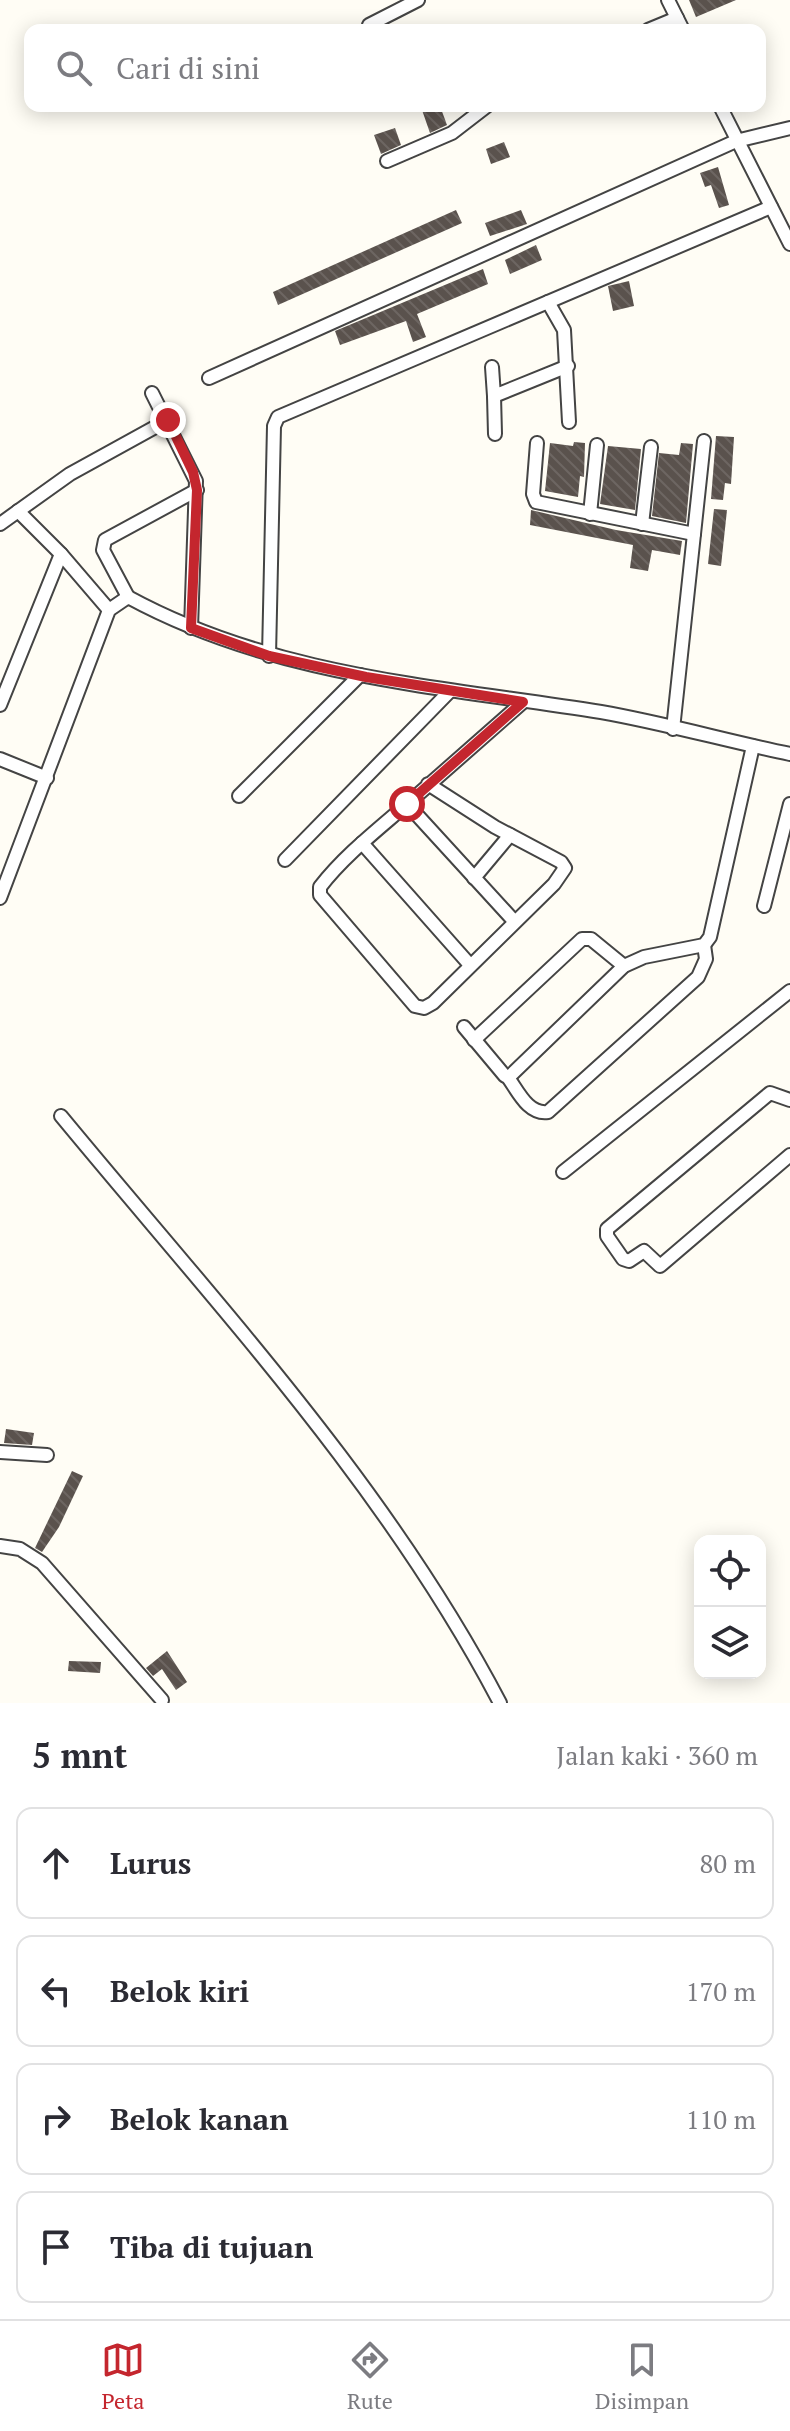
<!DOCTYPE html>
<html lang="id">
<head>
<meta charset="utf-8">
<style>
  body { margin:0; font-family:"PT Serif",serif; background:#f2f2f3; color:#2b2b33 }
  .controls { position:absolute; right:24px; bottom:24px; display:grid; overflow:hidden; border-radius:16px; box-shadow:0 4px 20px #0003 }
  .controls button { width:72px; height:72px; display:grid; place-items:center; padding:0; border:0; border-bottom:2px solid #e1e1e2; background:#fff; color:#2b2b33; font:40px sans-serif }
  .stop { position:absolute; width:24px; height:24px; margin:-18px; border:6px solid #c4262e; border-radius:50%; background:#fff }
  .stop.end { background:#c4262e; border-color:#fff; box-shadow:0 2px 8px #0008 }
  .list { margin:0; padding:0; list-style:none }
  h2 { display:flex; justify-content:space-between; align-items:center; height:104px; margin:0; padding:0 32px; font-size:34px }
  h2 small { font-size:26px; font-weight:400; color:#7c7c81 }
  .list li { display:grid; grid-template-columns:52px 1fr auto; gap:24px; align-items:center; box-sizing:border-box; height:112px; margin:0 16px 16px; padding:0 16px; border:2px solid #e1e1e2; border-radius:16px }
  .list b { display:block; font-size:30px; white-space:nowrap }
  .list em { font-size:26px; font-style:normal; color:#7c7c81 }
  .icon { flex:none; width:44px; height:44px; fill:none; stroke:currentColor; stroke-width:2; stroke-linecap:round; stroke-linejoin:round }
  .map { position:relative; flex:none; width:790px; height:1703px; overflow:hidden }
  .search { position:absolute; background:#fff; box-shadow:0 4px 20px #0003; left:24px; right:24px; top:24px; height:88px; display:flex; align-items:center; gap:20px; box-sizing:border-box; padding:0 28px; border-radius:16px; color:#7c7c81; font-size:30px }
  .sheet { height:616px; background:#fff }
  nav { display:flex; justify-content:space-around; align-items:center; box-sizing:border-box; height:112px; border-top:2px solid #e1e1e2; background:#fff; font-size:22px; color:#7c7c81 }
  nav a { display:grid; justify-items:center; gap:4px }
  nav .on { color:#c4262e }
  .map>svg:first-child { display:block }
  .building { fill:url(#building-back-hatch) }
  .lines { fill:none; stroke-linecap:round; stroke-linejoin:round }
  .minor-casing { stroke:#444; stroke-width:16 }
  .minor { stroke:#fff; stroke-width:12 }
  .route { stroke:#c4262e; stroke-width:10 }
</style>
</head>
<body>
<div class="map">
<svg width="790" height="1703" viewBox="0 0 790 1703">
  <defs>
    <pattern id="building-back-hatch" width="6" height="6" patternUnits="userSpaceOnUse" patternTransform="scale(2)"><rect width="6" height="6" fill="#5a524d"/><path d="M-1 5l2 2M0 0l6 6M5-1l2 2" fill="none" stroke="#6d6662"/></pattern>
  </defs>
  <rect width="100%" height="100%" fill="#fffdf5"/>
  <g class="building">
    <polygon points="689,0 736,0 696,17"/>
    <polygon points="432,106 440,106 447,125 430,133 422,110"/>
    <polygon points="395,128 401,145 381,154 374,135"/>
    <polygon points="504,142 510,157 491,164 486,149"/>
    <polygon points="718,167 729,205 719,208 711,185 705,187 700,173"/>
    <polygon points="456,210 462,223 278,305 273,292"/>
    <polygon points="521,210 527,224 490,236 485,223"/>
    <polygon points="536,245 542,260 510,274 505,260"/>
    <polygon points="483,269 488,284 417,314 426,337 413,342 406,321 340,345 335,331"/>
    <polygon points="629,281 634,306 613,311 608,286"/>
    <polygon points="716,436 734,437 731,484 725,483 723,500 711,499"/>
    <polygon points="574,442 585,443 584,477 580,476 578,497 545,491 550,443 573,446"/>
    <polygon points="681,443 693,444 686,523 652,516 659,453 679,455"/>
    <polygon points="608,446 641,449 635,510 600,504"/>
    <polygon points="714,509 727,510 721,566 708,564"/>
    <polygon points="531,510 616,530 682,541 680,555 652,550 648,571 630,568 633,545 530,525"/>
    <polygon points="6,1429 34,1433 32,1445 4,1443"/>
    <polygon points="72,1471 83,1476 59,1527 42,1552 35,1548"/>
    <polygon points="167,1651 187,1682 176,1690 162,1669 153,1676 146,1668"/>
    <polygon points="69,1661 101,1662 100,1673 68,1671"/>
  </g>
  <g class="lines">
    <g class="minor-casing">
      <g id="minor">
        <polyline points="668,0 683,30"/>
        <polyline points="369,25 418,0"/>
        <polyline points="648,30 677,18"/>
        <polyline points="720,106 790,244"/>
        <polyline points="387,161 452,133 487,106"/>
        <polyline points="548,302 564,330 569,422"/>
        <polyline points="492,367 494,396 568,366"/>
        <polyline points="209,378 736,141 790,128"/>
        <polyline points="152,393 196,481 191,628"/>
        <polyline points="494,396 495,434"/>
        <polyline points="537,443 533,494 536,502 694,534"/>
        <polyline points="18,511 61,554 109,610"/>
        <polyline points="590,514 597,445"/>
        <polyline points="0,524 70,474 168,420"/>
        <polyline points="642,524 651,447"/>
        <polyline points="128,597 103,550 105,540 197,490"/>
        <polyline points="269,656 274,426 278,417 771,207"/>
        <polyline points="0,705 61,554"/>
        <polyline points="673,729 704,441"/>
        <polyline points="0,759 47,778"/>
        <path d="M428,784l67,43 66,35 4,6 -11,16 -121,119 -9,5 -9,-2 -95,-111v-8c24,-31 56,-56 86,-82 39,-34 78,-69 117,-103"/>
        <polyline points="239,796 360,675"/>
        <polyline points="407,804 514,921"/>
        <polyline points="362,843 470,965"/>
        <polyline points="285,860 450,691"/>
        <polyline points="474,878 510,835"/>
        <path d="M0,898l109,-288 19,-13c147,80 310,89 473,115 63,11 126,29 189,42"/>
        <polyline points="764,906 790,804"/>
        <polyline points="464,1027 505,1076 510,1076 624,966 644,957 704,945 710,937 753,746"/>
        <polyline points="474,1040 582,939 591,939 624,966"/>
        <path d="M507,1076c11,15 21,39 41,36l150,-135 8,-18 -2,-14"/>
        <polyline points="790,1100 770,1093 607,1229 607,1236 623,1259 629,1261 644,1251 660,1266 790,1155"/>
        <path d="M61,1116c155,188 325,369 439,587"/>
        <polyline points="563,1172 790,991"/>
        <polyline points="0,1452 47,1455"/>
        <polyline points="0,1546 20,1549 42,1563 162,1700"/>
      </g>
    </g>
    <use href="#minor" class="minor"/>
  </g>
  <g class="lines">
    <polyline class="route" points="168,420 193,472 197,490 191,628 269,656 366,677 523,702 407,804"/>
  </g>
</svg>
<div class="controls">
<button><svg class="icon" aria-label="locate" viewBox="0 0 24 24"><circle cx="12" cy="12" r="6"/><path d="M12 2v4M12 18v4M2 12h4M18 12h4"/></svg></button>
<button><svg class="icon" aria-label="layers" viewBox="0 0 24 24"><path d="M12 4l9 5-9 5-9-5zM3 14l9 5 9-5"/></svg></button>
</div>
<div class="stop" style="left:407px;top:804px"></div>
<div class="stop end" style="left:168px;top:420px"></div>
<div class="search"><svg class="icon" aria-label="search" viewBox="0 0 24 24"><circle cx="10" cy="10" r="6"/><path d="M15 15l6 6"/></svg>Cari di sini</div>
</div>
<section class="sheet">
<h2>5 mnt<small>Jalan kaki · 360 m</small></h2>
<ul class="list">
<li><svg class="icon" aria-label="ahead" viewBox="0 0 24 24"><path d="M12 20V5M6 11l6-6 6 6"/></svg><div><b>Lurus</b></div><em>80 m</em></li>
<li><svg class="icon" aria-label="left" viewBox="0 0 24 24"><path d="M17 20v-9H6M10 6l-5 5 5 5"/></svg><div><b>Belok kiri</b></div><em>170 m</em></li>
<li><svg class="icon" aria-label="right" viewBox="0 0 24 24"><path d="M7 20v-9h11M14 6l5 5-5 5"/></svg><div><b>Belok kanan</b></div><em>110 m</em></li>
<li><svg class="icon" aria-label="arrive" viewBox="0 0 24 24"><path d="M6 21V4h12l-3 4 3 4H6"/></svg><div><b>Tiba di tujuan</b></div></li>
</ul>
</section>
<nav>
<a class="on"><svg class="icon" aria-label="map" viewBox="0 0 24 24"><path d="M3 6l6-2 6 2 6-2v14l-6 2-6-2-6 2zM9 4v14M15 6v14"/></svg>Peta</a>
<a><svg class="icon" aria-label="directions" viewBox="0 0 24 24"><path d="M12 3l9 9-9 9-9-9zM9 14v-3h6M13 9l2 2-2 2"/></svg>Rute</a>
<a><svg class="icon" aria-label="saved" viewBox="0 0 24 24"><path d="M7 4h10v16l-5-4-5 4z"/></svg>Disimpan</a>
</nav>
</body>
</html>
